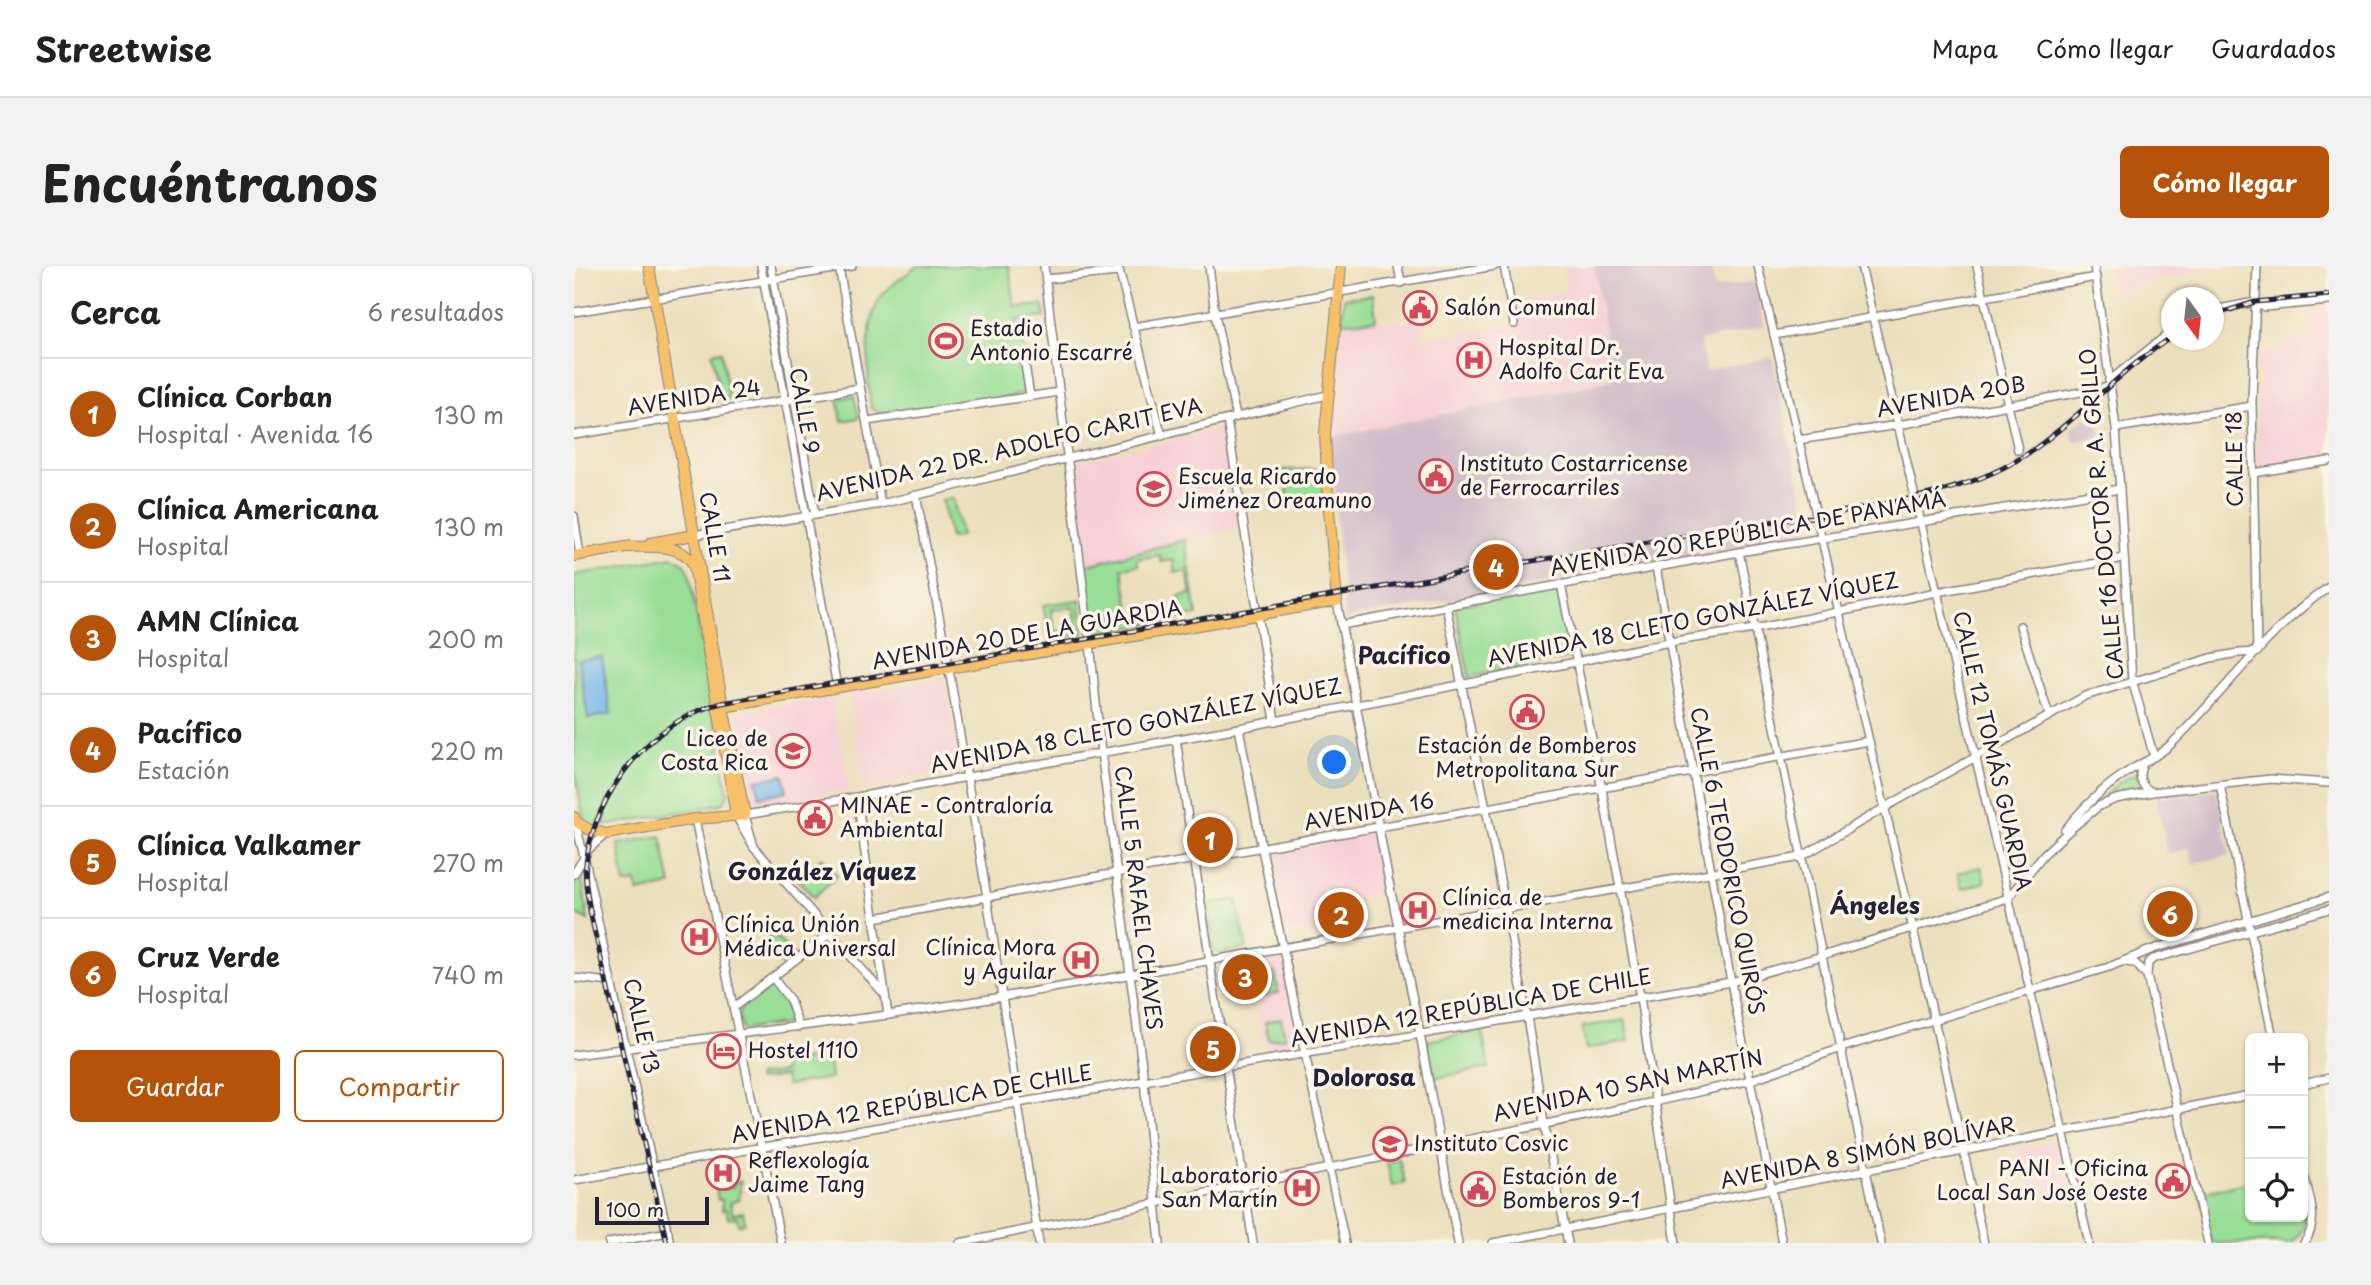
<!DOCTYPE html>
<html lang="es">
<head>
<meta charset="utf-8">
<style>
  body { margin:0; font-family:"Playpen Sans",sans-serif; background:#f2f2f2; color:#222 }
  .controls { position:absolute; right:21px; bottom:21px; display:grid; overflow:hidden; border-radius:10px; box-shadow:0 2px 5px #0004 }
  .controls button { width:63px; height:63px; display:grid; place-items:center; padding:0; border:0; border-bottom:2px solid #e0e0e0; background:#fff; color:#222; font:35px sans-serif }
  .compass { position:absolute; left:1587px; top:21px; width:63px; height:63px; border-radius:50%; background:#fff; box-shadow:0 2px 5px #0004; rotate:165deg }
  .scale { position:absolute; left:21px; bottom:18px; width:114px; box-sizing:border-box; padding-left:7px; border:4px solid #22223b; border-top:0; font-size:19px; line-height:24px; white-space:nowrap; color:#22223b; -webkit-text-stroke:5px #fcf5e5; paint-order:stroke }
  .you { position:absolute; left:761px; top:497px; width:24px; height:24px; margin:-18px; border:5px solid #fff; border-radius:50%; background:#1a73e8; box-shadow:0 0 0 10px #1a73e833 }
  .badge { display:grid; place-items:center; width:46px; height:46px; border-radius:50%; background:#b45309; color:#fff; font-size:23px; font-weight:700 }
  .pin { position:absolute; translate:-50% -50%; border:4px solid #fff; box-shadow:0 2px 7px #0006 }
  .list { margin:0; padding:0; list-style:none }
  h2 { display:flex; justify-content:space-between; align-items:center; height:91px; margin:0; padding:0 28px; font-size:30px }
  h2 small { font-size:23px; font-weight:400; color:#767676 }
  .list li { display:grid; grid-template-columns:46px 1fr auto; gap:21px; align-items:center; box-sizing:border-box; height:112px; padding:0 28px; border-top:2px solid #e0e0e0 }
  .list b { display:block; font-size:26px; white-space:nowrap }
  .list p { margin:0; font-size:23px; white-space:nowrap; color:#767676 }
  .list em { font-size:23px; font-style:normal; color:#767676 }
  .actions { display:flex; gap:14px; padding:21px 28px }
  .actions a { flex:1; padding:16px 0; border:2px solid #b45309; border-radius:10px; text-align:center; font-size:24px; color:#b45309 }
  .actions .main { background:#b45309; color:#fff }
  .icon { flex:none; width:38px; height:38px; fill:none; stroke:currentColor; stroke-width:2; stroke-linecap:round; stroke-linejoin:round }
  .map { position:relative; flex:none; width:1755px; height:977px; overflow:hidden; border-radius:10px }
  header { display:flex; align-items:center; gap:42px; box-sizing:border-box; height:98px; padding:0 35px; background:#fff; border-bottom:2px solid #e0e0e0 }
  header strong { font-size:33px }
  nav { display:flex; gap:38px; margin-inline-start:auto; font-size:24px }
  .intro { display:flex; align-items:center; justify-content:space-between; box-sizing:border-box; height:168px; padding:0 42px }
  h1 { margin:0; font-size:49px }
  .button { padding:18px 32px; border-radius:10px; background:#b45309; color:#fff; font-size:24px; font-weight:700 }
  main { display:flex; gap:42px; padding:0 42px }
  aside { flex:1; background:#fff; border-radius:10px; box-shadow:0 2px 5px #0004 }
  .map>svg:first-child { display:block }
  .built { fill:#f6cfd6 }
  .industrial { fill:#d1bdc9 }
  .green { fill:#99de96; stroke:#5e8068; stroke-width:2; fill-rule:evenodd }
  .water { fill:#77b7eb; stroke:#4c6c93; stroke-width:2 }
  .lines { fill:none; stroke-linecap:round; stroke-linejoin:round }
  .minor-casing { stroke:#87807c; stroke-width:10 }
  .major-casing { stroke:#87807c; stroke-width:12 }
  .minor { stroke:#fff; stroke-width:7 }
  .major { stroke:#f6c16b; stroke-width:10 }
  .rail-casing { stroke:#22223b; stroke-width:5 }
  .rail { stroke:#fcf5e5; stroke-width:2.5; stroke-dasharray:8; stroke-linecap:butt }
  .labels { text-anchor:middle; stroke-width:7; stroke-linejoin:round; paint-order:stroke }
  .poi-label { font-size:21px; fill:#22223b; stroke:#fcf5e5; text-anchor:start }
  .street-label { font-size:21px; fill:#22223b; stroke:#fcf5e5 }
  .neighbourhood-label { font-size:23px; font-weight:bold; fill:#22223b; stroke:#fcf5e5 }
</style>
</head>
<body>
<header>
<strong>Streetwise</strong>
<nav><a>Mapa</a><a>Cómo llegar</a><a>Guardados</a></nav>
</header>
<div class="intro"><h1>Encuéntranos</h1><a class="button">Cómo llegar</a></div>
<main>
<aside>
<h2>Cerca<small>6 resultados</small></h2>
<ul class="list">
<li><span class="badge">1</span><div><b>Clínica Corban</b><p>Hospital · Avenida 16</p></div><em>130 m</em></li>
<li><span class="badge">2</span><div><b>Clínica Americana</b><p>Hospital</p></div><em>130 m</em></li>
<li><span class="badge">3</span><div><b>AMN Clínica</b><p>Hospital</p></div><em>200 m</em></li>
<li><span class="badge">4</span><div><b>Pacífico</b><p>Estación</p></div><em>220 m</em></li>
<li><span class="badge">5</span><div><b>Clínica Valkamer</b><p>Hospital</p></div><em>270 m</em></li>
<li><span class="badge">6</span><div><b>Cruz Verde</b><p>Hospital</p></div><em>740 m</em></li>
</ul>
<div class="actions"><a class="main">Guardar</a><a>Compartir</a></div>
</aside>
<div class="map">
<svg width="1755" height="977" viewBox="0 0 1755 977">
  <rect width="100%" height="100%" fill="#fcf5e5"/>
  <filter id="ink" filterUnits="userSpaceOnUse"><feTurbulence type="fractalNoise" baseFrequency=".0143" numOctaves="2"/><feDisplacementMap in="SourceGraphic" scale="14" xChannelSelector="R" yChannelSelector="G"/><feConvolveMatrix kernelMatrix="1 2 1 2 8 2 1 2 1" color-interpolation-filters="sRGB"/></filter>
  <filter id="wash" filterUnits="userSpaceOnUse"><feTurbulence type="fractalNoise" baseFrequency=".00686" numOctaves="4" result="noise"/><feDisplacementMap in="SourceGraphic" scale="28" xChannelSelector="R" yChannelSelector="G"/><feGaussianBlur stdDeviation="1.57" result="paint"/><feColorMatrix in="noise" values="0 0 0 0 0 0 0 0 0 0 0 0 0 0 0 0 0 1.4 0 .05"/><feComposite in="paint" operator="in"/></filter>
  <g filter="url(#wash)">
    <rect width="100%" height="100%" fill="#ecdfbd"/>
    <g class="built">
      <polygon points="989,0 1020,0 1039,114 756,171 768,56 854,54 842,74 946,58 942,36 993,26"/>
      <polygon points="1535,0 1645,0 1536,27"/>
      <polygon points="1754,41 1755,191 1683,203 1685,85 1710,85 1710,78 1720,73 1736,70 1734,42"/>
      <polygon points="645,163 651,168 666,261 510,300 497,202 501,197"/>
      <polygon points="369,414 386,504 291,522 275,428"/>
      <polygon points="258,431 275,524 182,540 163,447"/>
      <polygon points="801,566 813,626 758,636 764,664 734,670 732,663 712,667 697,587"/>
      <polygon points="708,689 726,781 693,788 688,761 685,761 681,745 685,744 674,696"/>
      <polygon points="1485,875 1497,925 1459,934 1446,883"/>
    </g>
    <g class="industrial">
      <polygon points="1020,0 1137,0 1141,22 1181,15 1190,60 1126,75 1132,105 1198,91 1236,268 771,353 756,171 1039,114"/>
      <polygon points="1512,152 1524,158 1527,170 1500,176 1497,163"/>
      <polygon points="1642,524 1656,589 1619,598 1615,582 1593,588 1583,532"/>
    </g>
    <g class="green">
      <path d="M343,0h92l6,41 28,-2 2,12 -28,3 3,20 9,17 -8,2 4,27 -4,7 -10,4 -130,17 -10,-6c-4,-28 -7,-92 12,-114 10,-11 23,-19 34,-28z"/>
      <polygon points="799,29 802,54 768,56 770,32"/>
      <polygon points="147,85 155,133 147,135 138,87"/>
      <polygon points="280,130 285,152 268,155 264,133"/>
      <polygon points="748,203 749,231 713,231 714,218 706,220 705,204"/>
      <polygon points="379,232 387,270 376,272 368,234"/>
      <path d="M611,274l12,75 -97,18 -7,-4 -9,-63zM586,289l1,7 12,-2 2,13 12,-2 4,23 -12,2 3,15 -13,2v6l-22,4 -1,-6 -15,2 -9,-51 16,-3 -1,-6z"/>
      <polygon points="99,291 111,298 115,306 154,528 149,537 143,539 19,562 10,556 0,500 0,309"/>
      <polygon points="984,322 997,392 895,411 881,340"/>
      <path d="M506,334l3,34 -33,7 -7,-36zM500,341l3,22 -22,3 -4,-22z"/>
      <polygon points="1562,507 1571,525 1533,532 1522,538 1543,518"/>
      <polygon points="87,570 97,619 64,626 62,616 51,618 44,578"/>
      <polygon points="248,591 263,610 240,631 220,610 235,595 240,599"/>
      <polygon points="1407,601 1411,616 1388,623 1384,607"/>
      <polygon points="7,606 14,654 0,647 0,618"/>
      <polygon points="662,633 673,682 644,688 639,683 634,638"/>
      <polygon points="200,668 220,691 209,700 189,678"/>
      <polygon points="701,707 705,727 683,732 681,724 691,721 688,709"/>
      <polygon points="199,719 212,737 216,757 168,764 164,748 168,742"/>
      <polygon points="707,752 711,771 695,774 691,756"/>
      <polygon points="1051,754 1055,775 1012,783 1008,761"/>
      <polygon points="908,764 915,802 861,812 853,775"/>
      <polygon points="254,790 257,812 213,819 211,810 184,814 183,810 210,806 209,797"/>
      <polygon points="825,893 831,917 818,920 813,896"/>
      <polygon points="167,915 165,934 156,937 159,948 169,946 171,957 165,959 163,951 154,952 152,943 148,944 148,934 144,934 142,920 148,919 149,923 160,921 160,917"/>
      <path d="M1676,916v35h53v-14c4,17 2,27 -11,40h-81l-11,-50z"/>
    </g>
    <g class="water">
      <polygon points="28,391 37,448 14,452 4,394"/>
      <polygon points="210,509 213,525 186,531 182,514"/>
    </g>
  </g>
  <g filter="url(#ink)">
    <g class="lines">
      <g class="minor-casing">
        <g id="minor">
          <polyline points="187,0 263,421"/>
          <polyline points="197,0 241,249"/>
          <polyline points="470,0 516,377 527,486 570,815 586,977"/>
          <polyline points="544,0 588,170"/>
          <polyline points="635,0 641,48 662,151"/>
          <polyline points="824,0 827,17"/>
          <polyline points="930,0 940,58"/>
          <polyline points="1184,0 1360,753 1410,977"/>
          <polyline points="1287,0 1515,977"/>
          <polyline points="1403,0 1444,184"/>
          <polyline points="1520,0 1542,162 1558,414 1580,491"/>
          <polyline points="1683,0 1678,135 1683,386"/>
          <polyline points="265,1 307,238"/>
          <polyline points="472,13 544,6"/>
          <polyline points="1640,44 1681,36 1691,41 1755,35"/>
          <polyline points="0,46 278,0"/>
          <polyline points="559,61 921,0"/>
          <polyline points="1200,69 1522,11"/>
          <polyline points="450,92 456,130"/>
          <polyline points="1535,115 1598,65"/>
          <polyline points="653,154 701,455"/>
          <polyline points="293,155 485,126"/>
          <polyline points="1542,162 1678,140"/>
          <polyline points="0,169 286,122"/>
          <polyline points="1224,174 1324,159 1535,121"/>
          <polyline points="1679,207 1755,195"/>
          <polyline points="342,229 374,397 413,631 465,977"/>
          <polyline points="0,250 6,289"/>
          <polyline points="120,269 307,238 753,129"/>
          <polyline points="1165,286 1307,977"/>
          <polyline points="1082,301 1157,716 1208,977"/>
          <polyline points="987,318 1028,523 1066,731 1102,977"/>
          <polyline points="763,335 814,611"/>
          <polyline points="872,339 953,751 970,857 994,977"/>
          <polyline points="767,359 1165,286 1546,223"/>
          <polyline points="1446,360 1475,449"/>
          <polyline points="665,462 688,583 771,977"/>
          <polyline points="602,473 679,977"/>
          <path d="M1569,498c-6,12 -3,22 9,28"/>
          <polyline points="1646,519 1699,772"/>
          <polyline points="283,531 314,749"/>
          <polyline points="162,550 180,581 311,729"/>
          <polyline points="121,553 207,977"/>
          <polyline points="1,555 12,598 37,716 96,977"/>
          <path d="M1491,564c19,-24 41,-45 67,-61 13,-8 26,-13 37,-23 54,-51 98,-117 160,-159"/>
          <polyline points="180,581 171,549 283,531 665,462 997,397 1095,376 1180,363 1363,326 1550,292"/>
          <polyline points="0,608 15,583 32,568"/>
          <polyline points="815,616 846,768 884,977"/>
          <polyline points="301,652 542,607 1295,475"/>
          <polyline points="1551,696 1561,697 1573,710 1634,977"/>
          <polyline points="1573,709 1574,697 1579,693 1755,643"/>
          <polyline points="0,712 37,716"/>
          <polyline points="199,712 216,734 225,761"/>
          <polyline points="160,741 256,667"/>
          <polyline points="0,789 314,749 428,731 1227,591 1310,542 1511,430 1637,392 1664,387 1683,386"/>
          <polyline points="1729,818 1755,812"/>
          <path d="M1729,904c5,25 18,51 1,73"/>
          <polyline points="0,914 651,801 1157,716 1248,690 1434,632 1470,588 1498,562 1525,540 1542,533 1578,526 1697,513 1755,517"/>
          <polyline points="35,977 94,966"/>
          <polyline points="386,977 1080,836 1177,814 1267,782 1535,701 1579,683 1755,631"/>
          <polyline points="919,977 1676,829"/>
        </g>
      </g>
      <g class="major-casing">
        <g id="major">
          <polyline points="76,277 120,269"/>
          <path d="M52,281c21,0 58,-5 68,19l42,250"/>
          <polyline points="0,290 58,280"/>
          <polyline points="149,441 763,335 754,233 751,167 767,0"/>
          <polyline points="0,551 1,555 14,563 32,568 121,553 171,549 149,441 75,0"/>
        </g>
      </g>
      <use href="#minor" class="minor"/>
      <use href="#major" class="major"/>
      <g class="rail-casing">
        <g id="rail">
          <polyline points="1640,49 1681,36 1755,29"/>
          <path d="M93,977l-76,-327c-3,-18 -7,-35 -5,-53 9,-71 66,-144 136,-160l774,-136 299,-49 20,-1c73,-15 152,-22 215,-65 50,-34 90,-82 142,-115"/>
        </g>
      </g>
      <use href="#rail" class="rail"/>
    </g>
  </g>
  <defs>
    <g id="civic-ring" transform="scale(1.75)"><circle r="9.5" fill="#fcf5e5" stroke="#d1495b" stroke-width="1.5"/><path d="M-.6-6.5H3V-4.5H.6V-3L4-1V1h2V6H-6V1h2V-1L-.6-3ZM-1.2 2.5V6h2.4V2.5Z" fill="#d1495b"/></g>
    <g id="stadium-ring" transform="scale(1.75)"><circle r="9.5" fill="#fcf5e5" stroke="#d1495b" stroke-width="1.5"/><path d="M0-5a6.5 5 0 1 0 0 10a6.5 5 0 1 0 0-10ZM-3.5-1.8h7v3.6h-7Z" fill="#d1495b"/></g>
    <g id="hospital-ring" transform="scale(1.75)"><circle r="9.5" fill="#fcf5e5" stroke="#d1495b" stroke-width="1.5"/><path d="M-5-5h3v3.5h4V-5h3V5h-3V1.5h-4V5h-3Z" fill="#d1495b"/></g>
    <g id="school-ring" transform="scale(1.75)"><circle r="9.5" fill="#fcf5e5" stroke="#d1495b" stroke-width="1.5"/><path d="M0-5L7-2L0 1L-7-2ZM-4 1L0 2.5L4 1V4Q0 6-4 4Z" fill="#d1495b"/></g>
    <g id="hotel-ring" transform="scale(1.75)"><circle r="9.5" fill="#fcf5e5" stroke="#d1495b" stroke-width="1.5"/><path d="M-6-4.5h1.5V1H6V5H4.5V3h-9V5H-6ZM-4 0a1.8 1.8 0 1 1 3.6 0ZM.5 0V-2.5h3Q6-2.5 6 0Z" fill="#d1495b"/></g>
    <g id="university-ring" transform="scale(1.75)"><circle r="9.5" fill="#fcf5e5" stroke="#d1495b" stroke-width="1.5"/><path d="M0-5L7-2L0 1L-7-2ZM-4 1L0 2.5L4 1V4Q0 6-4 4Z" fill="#d1495b"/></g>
  </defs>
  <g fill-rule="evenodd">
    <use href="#civic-ring" x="846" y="42"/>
    <use href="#stadium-ring" x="372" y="75"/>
    <use href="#hospital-ring" x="900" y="94"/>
    <use href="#civic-ring" x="862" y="210"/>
    <use href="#school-ring" x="580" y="223"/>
    <use href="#civic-ring" x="953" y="446"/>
    <use href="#school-ring" x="219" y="485"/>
    <use href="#civic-ring" x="241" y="552"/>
    <use href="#hospital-ring" x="844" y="644"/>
    <use href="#hospital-ring" x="125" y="671"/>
    <use href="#hospital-ring" x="507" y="694"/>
    <use href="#hotel-ring" x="150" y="785"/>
    <use href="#university-ring" x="816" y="878"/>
    <use href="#hospital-ring" x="149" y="907"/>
    <use href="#civic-ring" x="1599" y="915"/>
    <use href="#hospital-ring" x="728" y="922"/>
    <use href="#civic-ring" x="904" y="923"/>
  </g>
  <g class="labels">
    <g class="poi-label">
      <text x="870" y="49">Salón Comunal</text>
      <text x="396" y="70">Estadio<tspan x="396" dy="24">Antonio Escarré</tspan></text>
      <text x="925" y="89">Hospital Dr.<tspan x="925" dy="24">Adolfo Carit Eva</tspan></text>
      <text x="886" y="205">Instituto Costarricense<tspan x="886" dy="24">de Ferrocarriles</tspan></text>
      <text x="604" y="218">Escuela Ricardo<tspan x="604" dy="24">Jiménez Oreamuno</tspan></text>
      <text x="194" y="480" text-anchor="end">Liceo de<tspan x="194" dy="24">Costa Rica</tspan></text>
      <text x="953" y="487" text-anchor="middle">Estación de Bomberos<tspan x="953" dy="24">Metropolitana Sur</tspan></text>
      <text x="266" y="547">MINAE - Contraloría<tspan x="266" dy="24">Ambiental</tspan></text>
      <text x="868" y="639">Clínica de<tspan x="868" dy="24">medicina Interna</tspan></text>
      <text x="150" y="666">Clínica Unión<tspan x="150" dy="24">Médica Universal</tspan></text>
      <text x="482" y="689" text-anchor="end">Clínica Mora<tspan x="482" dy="24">y Aguilar</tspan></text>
      <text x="174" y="792">Hostel 1110</text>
      <text x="840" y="885">Instituto Cosvic</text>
      <text x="174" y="902">Reflexología<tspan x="174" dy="24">Jaime Tang</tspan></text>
      <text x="1574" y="910" text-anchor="end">PANI - Oficina<tspan x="1574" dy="24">Local San José Oeste</tspan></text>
      <text x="704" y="917" text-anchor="end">Laboratorio<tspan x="704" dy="24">San Martín</tspan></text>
      <text x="928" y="918">Estación de<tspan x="928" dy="24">Bomberos 9-1</tspan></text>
    </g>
    <g class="street-label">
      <text transform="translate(1377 131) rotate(-10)" y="7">AVENIDA 20B</text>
      <text transform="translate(120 132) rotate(-9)" y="7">AVENIDA 24</text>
      <text transform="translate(230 145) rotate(80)" y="7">CALLE 9</text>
      <text transform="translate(435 184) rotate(-13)" y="7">AVENIDA 22 DR. ADOLFO CARIT EVA</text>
      <text transform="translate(1661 193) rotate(-91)" y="7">CALLE 18</text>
      <text transform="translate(1528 248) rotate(-95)" y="7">CALLE 16 DOCTOR R. A. GRILLO</text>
      <text transform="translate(1174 268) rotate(-10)" y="7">AVENIDA 20 REPÚBLICA DE PANAMÁ</text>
      <text transform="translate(140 271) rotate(80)" y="7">CALLE 11</text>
      <text transform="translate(1119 354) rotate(-11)" y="7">AVENIDA 18 CLETO GONZÁLEZ VÍQUEZ</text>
      <text transform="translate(453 369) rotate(-10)" y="7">AVENIDA 20 DE LA GUARDIA</text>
      <text transform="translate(562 460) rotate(-11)" y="7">AVENIDA 18 CLETO GONZÁLEZ VÍQUEZ</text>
      <text transform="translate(1418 485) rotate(77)" y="7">CALLE 12 TOMÁS GUARDIA</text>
      <text transform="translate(795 546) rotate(-10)" y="7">AVENIDA 16</text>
      <text transform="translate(1153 595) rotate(79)" y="7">CALLE 6 TEODORICO QUIRÓS</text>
      <text transform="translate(564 632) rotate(83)" y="7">CALLE 5 RAFAEL CHAVES</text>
      <text transform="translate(897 742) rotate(-10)" y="7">AVENIDA 12 REPÚBLICA DE CHILE</text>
      <text transform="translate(67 760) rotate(77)" y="7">CALLE 13</text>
      <text transform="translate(1054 820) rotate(-12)" y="7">AVENIDA 10 SAN MARTÍN</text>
      <text transform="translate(338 838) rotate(-10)" y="7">AVENIDA 12 REPÚBLICA DE CHILE</text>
      <text transform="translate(1294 887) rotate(-11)" y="7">AVENIDA 8 SIMÓN BOLÍVAR</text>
    </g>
    <g class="neighbourhood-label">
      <text x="830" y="398">Pacífico</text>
      <text x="248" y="614">González Víquez</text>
      <text x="1301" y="648">Ángeles</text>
      <text x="790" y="820">Dolorosa</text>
    </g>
  </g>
</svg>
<div class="controls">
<button>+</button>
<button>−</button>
<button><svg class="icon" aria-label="locate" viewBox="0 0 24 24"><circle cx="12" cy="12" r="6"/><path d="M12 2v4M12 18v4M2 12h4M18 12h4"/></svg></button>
</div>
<svg class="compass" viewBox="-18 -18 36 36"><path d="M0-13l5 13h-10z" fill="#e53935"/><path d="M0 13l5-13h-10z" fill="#767676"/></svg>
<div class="scale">100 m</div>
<div class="you"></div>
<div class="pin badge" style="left:636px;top:574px">1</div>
<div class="pin badge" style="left:767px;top:649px">2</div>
<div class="pin badge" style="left:671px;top:711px">3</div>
<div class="pin badge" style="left:922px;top:301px">4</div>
<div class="pin badge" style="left:639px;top:783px">5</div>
<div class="pin badge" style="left:1596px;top:648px">6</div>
</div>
</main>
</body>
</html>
